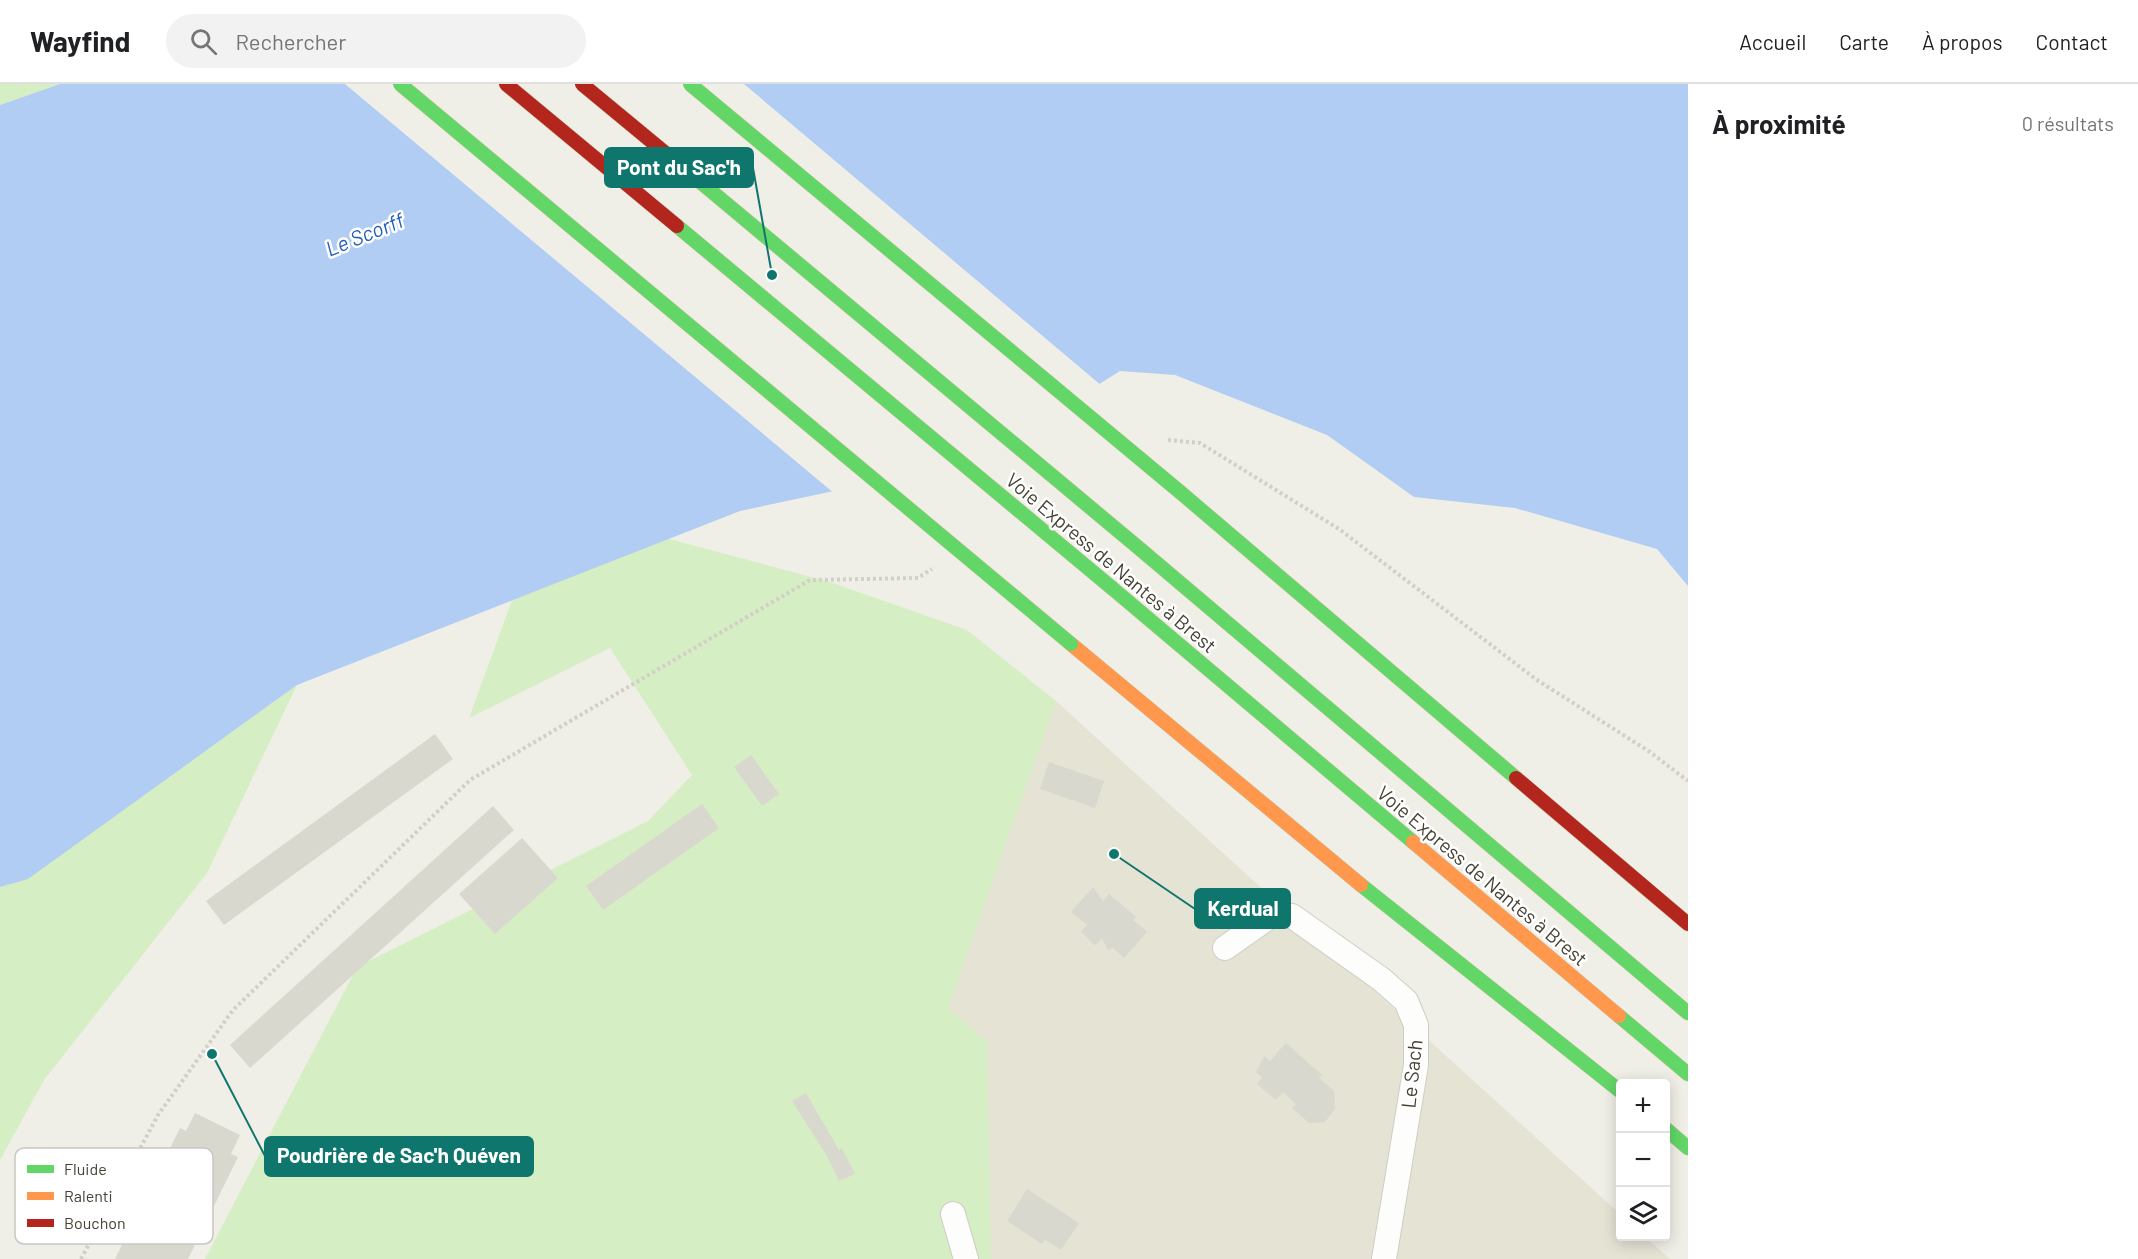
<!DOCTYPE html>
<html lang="fr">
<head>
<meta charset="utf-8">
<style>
  body { margin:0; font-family:Barlow,sans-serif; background:#f2f2f2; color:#202124 }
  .controls { position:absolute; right:18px; bottom:18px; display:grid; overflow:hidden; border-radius:6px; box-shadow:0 3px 15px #0003 }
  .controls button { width:54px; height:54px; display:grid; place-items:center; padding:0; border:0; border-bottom:2px solid #e0e0e0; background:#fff; color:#202124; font:30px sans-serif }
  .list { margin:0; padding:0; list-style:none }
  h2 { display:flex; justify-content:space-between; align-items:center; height:78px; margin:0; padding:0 24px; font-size:26px }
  h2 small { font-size:20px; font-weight:400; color:#757577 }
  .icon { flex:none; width:33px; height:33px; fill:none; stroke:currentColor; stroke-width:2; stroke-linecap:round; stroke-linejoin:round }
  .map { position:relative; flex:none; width:1688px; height:1175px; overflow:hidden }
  header { display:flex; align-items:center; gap:36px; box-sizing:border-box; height:84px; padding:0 30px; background:#fff; border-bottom:2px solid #e0e0e0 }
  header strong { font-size:28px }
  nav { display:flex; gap:33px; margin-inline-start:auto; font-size:21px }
  .search { width:420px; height:54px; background:#f2f2f2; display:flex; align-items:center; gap:15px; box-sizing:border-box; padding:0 21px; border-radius:33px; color:#757577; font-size:22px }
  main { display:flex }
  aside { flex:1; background:#fff }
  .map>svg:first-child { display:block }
  .residential { fill:#e5e3d4 }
  .green { fill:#d6eec4 }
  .water { fill:#b2cdf3 }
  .pier { fill:#f0efe7 }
  .building { fill:#d9d8cf }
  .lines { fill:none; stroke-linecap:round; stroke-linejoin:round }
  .street-casing { stroke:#cecdc5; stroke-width:26 }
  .fast-casing { stroke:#cbc3a0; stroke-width:15 }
  .slow-casing { stroke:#cbc3a0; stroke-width:15 }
  .jam-casing { stroke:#cbc3a0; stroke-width:15 }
  .path { stroke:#d1cfc8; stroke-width:4; stroke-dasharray:3 3; stroke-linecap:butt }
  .street { stroke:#fdfdfb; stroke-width:24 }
  .fast { stroke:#63d668; stroke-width:14 }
  .slow { stroke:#ff974d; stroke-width:14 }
  .jam { stroke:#b3261e; stroke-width:14 }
  .fast-bridge-casing { stroke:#cbc3a0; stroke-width:15; stroke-linecap:butt }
  .jam-bridge-casing { stroke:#cbc3a0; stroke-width:15; stroke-linecap:butt }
  .fast-bridge { stroke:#63d668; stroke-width:14 }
  .jam-bridge { stroke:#b3261e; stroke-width:14 }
  .labels { text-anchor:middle; stroke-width:5; stroke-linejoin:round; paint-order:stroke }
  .street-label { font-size:20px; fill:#464233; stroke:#fff }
  .water-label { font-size:21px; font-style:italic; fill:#215fbd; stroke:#fff }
  .key { fill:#fff; stroke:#c8c6c2; stroke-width:1.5 }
  .key-label { font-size:16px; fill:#464233 }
  .leader { fill:none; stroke:#0f766e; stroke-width:2 }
  .callout-dot { fill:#0f766e; stroke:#fff; stroke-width:2 }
  .callout { fill:#0f766e; stroke:#0f766e; stroke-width:2 }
  .callout-label { font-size:21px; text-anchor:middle; font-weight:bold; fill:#fff }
</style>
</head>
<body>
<header>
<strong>Wayfind</strong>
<div class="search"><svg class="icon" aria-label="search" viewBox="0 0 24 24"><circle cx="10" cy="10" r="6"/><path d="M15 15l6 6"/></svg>Rechercher</div>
<nav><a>Accueil</a><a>Carte</a><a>À propos</a><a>Contact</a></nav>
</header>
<main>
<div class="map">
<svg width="1688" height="1175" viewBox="0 0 1688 1175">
  <rect width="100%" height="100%" fill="#f0efe7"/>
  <polygon class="residential" points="1056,617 1620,1130 1620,1152 1645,1153 1670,1175 903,1175 948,924"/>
  <g class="green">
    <polygon points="0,0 60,0 0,21"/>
    <polygon points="666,454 830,498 967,546 1056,617 948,924 987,958 991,1175 205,1175 357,883 648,737 692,691 610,564 469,634 512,516"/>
    <polygon points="297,601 207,789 44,996 0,1076 0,803 28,794"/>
  </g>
  <polygon class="water" points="60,0 1688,0 1688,502 1657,465 1515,424 1414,413 1327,351 1175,291 1120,287 1039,338 834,407 740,427 297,601 28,795 0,803 0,21"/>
  <polygon class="pier" points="345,0 744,0 1102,302 1040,341 946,408 835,410"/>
  <g class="building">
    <polygon points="435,650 453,675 224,841 206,817"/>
    <polygon points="751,671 779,710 762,722 734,683"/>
    <polygon points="1049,678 1104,697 1095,724 1040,705"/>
    <polygon points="702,720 719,744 603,826 586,802"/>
    <polygon points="493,722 514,746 250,984 230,961"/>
    <polygon points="522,754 558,794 495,850 459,810"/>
    <polygon points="1093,803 1103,817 1109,810 1136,833 1133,836 1147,848 1124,874 1113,864 1108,866 1102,854 1095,861 1081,848 1087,841 1071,828"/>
    <polygon points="1286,959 1322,991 1319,994 1334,1007 1335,1025 1325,1038 1309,1039 1292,1024 1296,1020 1283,1008 1276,1016 1257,1000 1262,993 1256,988 1264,972 1270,977"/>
    <polygon points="806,1009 839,1066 842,1064 855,1090 839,1097 827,1072 792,1017"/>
    <polygon points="195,1029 240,1051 231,1070 238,1073 188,1175 115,1175 180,1044 186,1047"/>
    <polygon points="1027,1105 1079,1139 1061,1166 1045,1156 1042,1160 1007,1137"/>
  </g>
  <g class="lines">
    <g class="street-casing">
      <g id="street">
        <polyline points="1225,864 1273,830 1292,832 1381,895 1406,917 1416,941 1416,981 1384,1175"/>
        <polyline points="953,1130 966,1175"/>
      </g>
    </g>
    <g class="fast-casing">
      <g id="fast">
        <polyline points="1180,408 1516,694"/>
        <polyline points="1140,465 1688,929"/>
        <polyline points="1112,504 1413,758"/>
        <polyline points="1361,801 1620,1007"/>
        <polyline points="1619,932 1688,990"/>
        <polyline points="1666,1045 1688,1064"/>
      </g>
    </g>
    <g class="slow-casing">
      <g id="slow">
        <polyline points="1071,560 1361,801"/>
        <polyline points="1413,758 1619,932"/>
      </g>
    </g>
    <g class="jam-casing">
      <polyline id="jam" points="1516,694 1688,840"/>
    </g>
    <g class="path">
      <polyline points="1168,356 1200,359 1339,445 1537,596 1650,668 1688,697"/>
      <polyline points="81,1175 158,1031 233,926 470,696 810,496 918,494 932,485"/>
    </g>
    <use href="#street" class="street"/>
    <use href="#fast" class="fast"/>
    <use href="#slow" class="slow"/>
    <use href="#jam" class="jam"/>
    <g class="fast-bridge-casing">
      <g id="fast-bridge">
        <polyline points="400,0 1071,560"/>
        <polyline points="690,0 1180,408"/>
        <polyline points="692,91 1140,465"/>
        <polyline points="677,142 1112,504"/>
      </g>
    </g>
    <g class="jam-bridge-casing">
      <g id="jam-bridge">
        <polyline points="506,0 677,142"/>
        <polyline points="582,0 692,91"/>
      </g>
    </g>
    <use href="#fast-bridge" class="fast-bridge"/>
    <use href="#jam-bridge" class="jam-bridge"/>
  </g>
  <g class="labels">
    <g class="street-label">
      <text transform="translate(1111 479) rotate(40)" y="7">Voie Express de Nantes à Brest</text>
      <text transform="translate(1482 792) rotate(40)" y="7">Voie Express de Nantes à Brest</text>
      <text transform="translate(1412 990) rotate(-84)" y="7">Le Sach</text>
    </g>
    <g class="water-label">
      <text transform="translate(365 151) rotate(-22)" y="7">Le Scorff</text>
    </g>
  </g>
  <rect x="15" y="1064" width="198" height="96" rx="9" class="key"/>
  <rect x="27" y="1081" width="27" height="8" fill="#63d668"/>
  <rect x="27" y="1108" width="27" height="8" fill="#ff974d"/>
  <rect x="27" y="1135" width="27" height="8" fill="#b3261e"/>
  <g class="key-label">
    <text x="64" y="1091">Fluide</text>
    <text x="64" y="1118">Ralenti</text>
    <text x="64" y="1145">Bouchon</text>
  </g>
  <path class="leader" d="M772 191L753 84M1114 770L1195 825M212 970L265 1072"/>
  <g class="callout-dot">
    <circle cx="772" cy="191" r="6"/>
    <circle cx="1114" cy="770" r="6"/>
    <circle cx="212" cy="970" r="6"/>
  </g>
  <g class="callout">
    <rect x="605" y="64" width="148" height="39" rx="6"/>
    <rect x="1195" y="805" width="95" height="39" rx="6"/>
    <rect x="265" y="1053" width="268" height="39" rx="6"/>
  </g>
  <g class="callout-label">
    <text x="679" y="91">Pont du Sac'h</text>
    <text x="1243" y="832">Kerdual</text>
    <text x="399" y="1079">Poudrière de Sac'h Quéven</text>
  </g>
</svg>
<div class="controls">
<button>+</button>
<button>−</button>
<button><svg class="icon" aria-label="layers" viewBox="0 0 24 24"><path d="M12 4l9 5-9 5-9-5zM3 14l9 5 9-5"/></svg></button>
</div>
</div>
<aside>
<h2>À proximité<small>0 résultats</small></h2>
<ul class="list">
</ul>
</aside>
</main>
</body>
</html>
